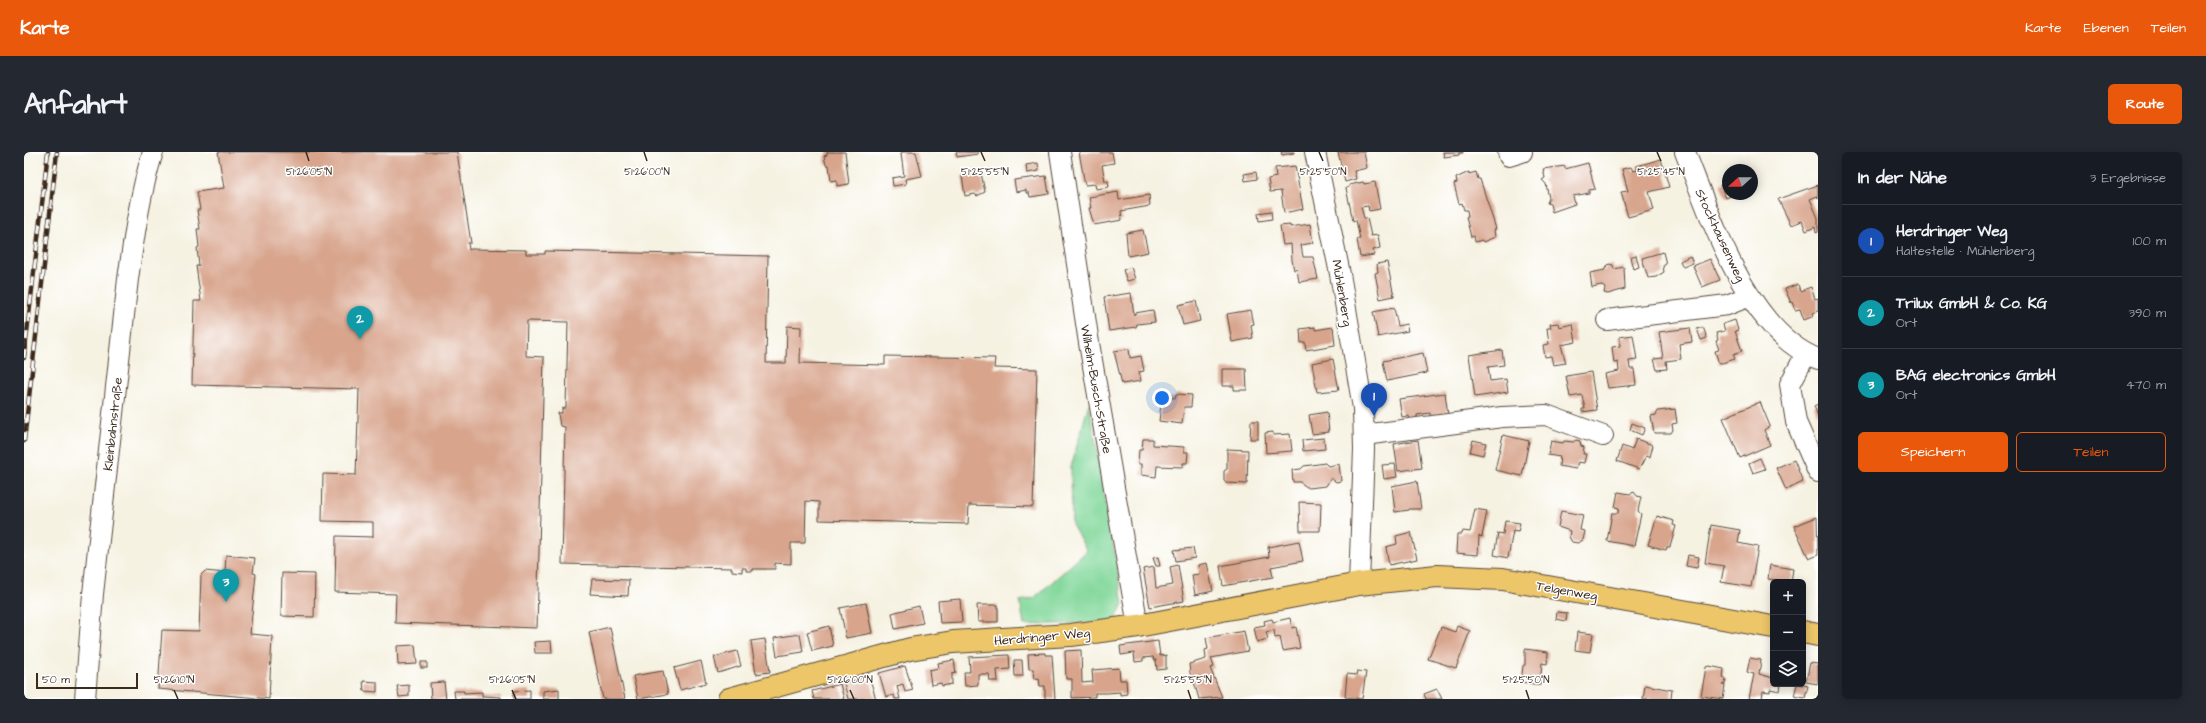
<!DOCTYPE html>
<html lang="de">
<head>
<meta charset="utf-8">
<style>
  body { margin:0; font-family:"Architects Daughter",sans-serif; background:#242831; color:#f1f3f6 }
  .controls { position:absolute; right:12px; bottom:12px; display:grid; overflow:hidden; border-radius:6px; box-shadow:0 2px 10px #0003 }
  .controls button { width:36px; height:36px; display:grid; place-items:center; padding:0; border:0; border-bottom:1px solid #363941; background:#171b24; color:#f1f3f6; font:20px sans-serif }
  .compass { position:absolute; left:1698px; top:12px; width:36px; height:36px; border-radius:50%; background:#171b24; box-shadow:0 2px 10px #0003; rotate:249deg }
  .scale { position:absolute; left:12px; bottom:10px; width:102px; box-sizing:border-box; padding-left:4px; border:2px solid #3b2a1e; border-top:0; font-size:11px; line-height:14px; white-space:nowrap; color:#3b2a1e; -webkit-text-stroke:3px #fff; paint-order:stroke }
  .you { position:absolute; left:1138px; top:246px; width:14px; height:14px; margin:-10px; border:3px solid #fff; border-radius:50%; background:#1a73e8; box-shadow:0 0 0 6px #1a73e833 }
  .badge { display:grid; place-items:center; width:26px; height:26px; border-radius:50%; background:#ea580c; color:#fff; font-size:13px; font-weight:700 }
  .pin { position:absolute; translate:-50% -33px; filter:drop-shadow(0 1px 2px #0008) }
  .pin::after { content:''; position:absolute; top:21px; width:14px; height:12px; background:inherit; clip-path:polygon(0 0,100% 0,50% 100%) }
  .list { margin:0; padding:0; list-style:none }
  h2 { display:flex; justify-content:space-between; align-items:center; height:52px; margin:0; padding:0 16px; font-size:17px }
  h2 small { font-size:13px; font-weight:400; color:#9ea1a6 }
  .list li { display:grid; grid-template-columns:26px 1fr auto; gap:12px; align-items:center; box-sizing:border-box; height:72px; padding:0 16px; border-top:1px solid #363941 }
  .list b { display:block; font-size:15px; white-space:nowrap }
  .list p { margin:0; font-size:13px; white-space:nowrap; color:#9ea1a6 }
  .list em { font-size:13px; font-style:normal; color:#9ea1a6 }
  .actions { display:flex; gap:8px; padding:12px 16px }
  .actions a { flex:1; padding:9px 0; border:1px solid #ea580c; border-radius:6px; text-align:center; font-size:14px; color:#ea580c }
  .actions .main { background:#ea580c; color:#fff }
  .icon { flex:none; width:22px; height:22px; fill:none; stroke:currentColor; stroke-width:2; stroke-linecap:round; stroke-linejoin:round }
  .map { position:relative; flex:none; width:1794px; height:547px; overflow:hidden; border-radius:6px }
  header { display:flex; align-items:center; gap:24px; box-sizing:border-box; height:56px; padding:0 20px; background:#ea580c; color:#fff }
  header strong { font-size:19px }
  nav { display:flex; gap:22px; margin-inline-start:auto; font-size:14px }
  .intro { display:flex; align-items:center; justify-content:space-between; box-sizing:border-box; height:96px; padding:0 24px }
  h1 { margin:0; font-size:28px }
  .button { padding:10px 18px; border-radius:6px; background:#ea580c; color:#fff; font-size:14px; font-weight:700 }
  main { display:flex; gap:24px; padding:0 24px }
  aside { flex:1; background:#171b24; border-radius:6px; box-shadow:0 2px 10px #0003 }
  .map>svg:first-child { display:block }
  .green { fill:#81d79a; stroke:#5e805c }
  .building { fill:#d8a48c }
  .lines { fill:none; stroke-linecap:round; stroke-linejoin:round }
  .minor-casing { stroke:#57483b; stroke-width:22 }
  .major-casing { stroke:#57483b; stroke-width:24 }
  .minor { stroke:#fff; stroke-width:20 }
  .major { stroke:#ecc669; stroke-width:22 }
  .rail-casing { stroke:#3b2a1e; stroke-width:4.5 }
  .rail { stroke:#fff; stroke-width:3; stroke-dasharray:9; stroke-linecap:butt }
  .ticks { fill:none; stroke:#3b2a1e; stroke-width:1.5 }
  .labels { text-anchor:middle; stroke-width:3; stroke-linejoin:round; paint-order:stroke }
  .street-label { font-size:13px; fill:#3b2a1e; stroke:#fff }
  .ticks-label { font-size:10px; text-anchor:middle; fill:#3b2a1e; stroke:#fff; stroke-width:3; stroke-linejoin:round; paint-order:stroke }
</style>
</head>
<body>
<header>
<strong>Karte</strong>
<nav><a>Karte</a><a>Ebenen</a><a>Teilen</a></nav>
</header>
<div class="intro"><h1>Anfahrt</h1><a class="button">Route</a></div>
<main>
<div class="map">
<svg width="1794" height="547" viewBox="0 0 1794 547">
  <rect width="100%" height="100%" fill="#fff"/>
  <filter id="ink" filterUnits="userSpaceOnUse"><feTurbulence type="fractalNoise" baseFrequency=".025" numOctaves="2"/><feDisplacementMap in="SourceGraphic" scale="8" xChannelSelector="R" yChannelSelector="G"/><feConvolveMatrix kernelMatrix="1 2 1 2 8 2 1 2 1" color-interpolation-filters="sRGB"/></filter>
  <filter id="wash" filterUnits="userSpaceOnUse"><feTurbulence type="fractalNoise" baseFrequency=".012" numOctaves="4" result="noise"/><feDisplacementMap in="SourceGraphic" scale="16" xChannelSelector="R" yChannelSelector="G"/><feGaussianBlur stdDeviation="0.9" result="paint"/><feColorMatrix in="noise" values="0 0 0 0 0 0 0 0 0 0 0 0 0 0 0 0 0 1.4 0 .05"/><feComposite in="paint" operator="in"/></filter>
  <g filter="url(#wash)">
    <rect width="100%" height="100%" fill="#f6f2e2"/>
    <polygon class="green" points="1065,251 1099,452 1090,470 1000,473 996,449 1010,446 1063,399 1048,373 1047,315"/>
    <g id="blocks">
      <g class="building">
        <polygon points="194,0 433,0 447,91 444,91 445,98 447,97 502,98 502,102 521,102 521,99 744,104 742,211 762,211 763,174 777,175 776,211 861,213 861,204 971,206 970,216 1013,217 1009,355 945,353 944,372 795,368 795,350 782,349 781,391 767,391 767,412 751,411 751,417 729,417 729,419 722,419 722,416 718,416 718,420 708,419 708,416 538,412 541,275 536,274 534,261 538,261 538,257 542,255 544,170 503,169 502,204 520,205 513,476 371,471 372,442 311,440 312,384 349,385 349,370 298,369 299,322 332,323 335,237 168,233 170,149 177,149 172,114 175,114 173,96 175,95 173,77 176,77 173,58 176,58 173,40 200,36"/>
        <polygon points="803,0 821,0 825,32 813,34 813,28 807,29 805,13 802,13 800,4 803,3"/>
        <polygon points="878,0 892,0 898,24 881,27 882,32 869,34 868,26 880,24 877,2"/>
        <polygon points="932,0 954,0 954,2 933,5"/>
        <polygon points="1055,0 1088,0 1090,11 1078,13 1081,29 1084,29 1085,35 1072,37 1071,32 1061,33"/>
        <polygon points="1257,0 1270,0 1270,1 1258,3"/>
        <polygon points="1314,0 1340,0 1343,16 1330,19 1332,27 1321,30"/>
        <polygon points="1419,0 1439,0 1439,1 1435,1 1435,3 1420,5"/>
        <polygon points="1637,7 1645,35 1625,40 1630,58 1604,65 1597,40 1604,39 1598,17 1607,15 1609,19 1614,18 1613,14"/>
        <polygon points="1014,11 1015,19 1003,21 1002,13"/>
        <polygon points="1564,11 1571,37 1565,38 1565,41 1549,44 1551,52 1528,60 1526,52 1523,51 1525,46 1522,32 1518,28 1521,26 1519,17 1541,14 1541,17"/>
        <polygon points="1271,14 1279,57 1260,61 1257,39 1246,40 1244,27 1252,25 1251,16"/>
        <polygon points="1232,20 1233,27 1221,29 1220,22"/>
        <polygon points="1445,20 1445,22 1452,20 1454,27 1456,27 1472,77 1470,78 1471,85 1459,90 1458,88 1451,90 1450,84 1447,85 1442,65 1444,64 1443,58 1440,58 1438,51 1435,52 1430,32 1433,31 1432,26"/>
        <polygon points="957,21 961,40 953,44 951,42 941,44 938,24"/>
        <polygon points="1022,24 1025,42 1006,45 1005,41 1002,41 1002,38 992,40 990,28"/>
        <polygon points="1339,30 1340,32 1351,30 1356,57 1345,59 1344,54 1337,55 1340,66 1343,66 1347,84 1354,83 1356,96 1349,98 1350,103 1336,105 1333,87 1336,87 1332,68 1329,69 1322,36 1325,35 1325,33"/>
        <polygon points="1704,30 1704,42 1711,42 1702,46 1696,33"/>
        <polygon points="1794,33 1794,47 1793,44 1786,47 1794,66 1794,80 1792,81 1791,75 1782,79 1778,69 1767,73 1754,47"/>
        <polygon points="1094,40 1095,48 1125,43 1126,54 1097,59 1098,68 1070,73 1065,56 1067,56 1065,45"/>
        <polygon points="1247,59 1248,67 1235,69 1234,61"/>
        <polygon points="1286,72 1289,91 1277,93 1279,105 1289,105 1294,127 1275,130 1273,117 1270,118 1268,108 1267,92 1259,93 1256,74 1266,73 1266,75"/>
        <polygon points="1119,78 1124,100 1104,104 1102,81"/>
        <polygon points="1639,100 1642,112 1639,114 1640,120 1632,125 1624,126 1618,106"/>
        <polygon points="1612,103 1615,115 1609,117 1606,105"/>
        <polygon points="1666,104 1669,111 1659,115 1656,109"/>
        <polygon points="1686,107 1696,128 1678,135 1669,114"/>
        <polygon points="1363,110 1370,144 1356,147 1351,121 1354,120 1353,112"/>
        <polygon points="1585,112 1589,113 1590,117 1600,115 1601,137 1584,142 1580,141 1581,136 1577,133 1568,135 1566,121 1581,118 1581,116"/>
        <polygon points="1107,115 1111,127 1103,129 1099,118"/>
        <polygon points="1774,132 1776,139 1787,135 1791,147 1794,146 1794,159 1789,161 1790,164 1780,168 1776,157 1771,158 1768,150 1767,151 1761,137"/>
        <polygon points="1107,141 1110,163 1111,161 1129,158 1131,170 1113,172 1112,175 1085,179 1080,145"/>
        <polygon points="1172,149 1176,169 1159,173 1154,153"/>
        <polygon points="1370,156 1374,174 1382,172 1384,179 1354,185 1349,160"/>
        <polygon points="1227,158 1230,172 1227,173 1229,186 1208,190 1203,162"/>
        <polygon points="1711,168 1714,178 1711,179 1718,199 1709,202 1711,207 1695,212 1691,199 1695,198 1692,189 1694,188 1692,181 1701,179 1699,172"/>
        <polygon points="1534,171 1535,175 1549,172 1552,190 1537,193 1542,211 1529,213 1527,204 1521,205 1519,193 1525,192 1523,176 1527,176 1526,172"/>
        <polygon points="1291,175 1291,178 1309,175 1311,193 1282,198 1281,190 1277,191 1276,177"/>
        <polygon points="1679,175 1683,186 1677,188 1673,177"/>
        <polygon points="1666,176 1668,190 1655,192 1657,207 1642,209 1643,217 1633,218 1630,207 1639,206 1635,180"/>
        <polygon points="1609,183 1613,208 1605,209 1606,217 1610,217 1612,233 1584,236 1581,222 1595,219 1594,210 1590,211 1588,195 1596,194 1595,185"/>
        <polygon points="1105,197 1106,206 1117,204 1120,219 1115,220 1117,229 1098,232 1090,199"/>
        <polygon points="1478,198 1480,213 1464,215 1466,229 1482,227 1484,240 1451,245 1445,203"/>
        <polygon points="1399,201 1403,221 1363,229 1359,209"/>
        <polygon points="1309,207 1315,238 1293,240 1288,211"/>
        <polygon points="1198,217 1222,217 1223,238 1210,238 1210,234 1198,234"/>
        <polygon points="1567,220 1573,258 1558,260 1558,257 1561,257 1558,243 1546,245 1542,224"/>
        <polygon points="1421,241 1424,263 1406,265 1406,261 1393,263 1393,267 1386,268 1385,264 1378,265 1375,247"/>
        <polygon points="1152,242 1168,243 1167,255 1160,255 1158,272 1135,269 1137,252 1141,252 1141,245 1151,246"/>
        <polygon points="1736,250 1746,274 1740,278 1746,293 1716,306 1699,266"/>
        <polygon points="1794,252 1794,264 1790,254"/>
        <polygon points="1651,257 1653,271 1648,272 1649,278 1647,281 1630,281 1627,264 1632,263 1634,259"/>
        <polygon points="1303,260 1305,280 1288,282 1285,263"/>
        <polygon points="1227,269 1234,269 1234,287 1226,287"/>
        <polygon points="1608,271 1621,276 1618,283 1606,278"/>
        <polygon points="1249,280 1249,283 1266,282 1268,299 1242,301 1241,281"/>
        <polygon points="1479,283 1505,289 1498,324 1471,318"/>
        <polygon points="1300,286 1301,297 1279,299 1278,288"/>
        <polygon points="1119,287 1129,287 1129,293 1160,295 1160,300 1164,300 1163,311 1159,311 1159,315 1133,314 1132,325 1117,323 1117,312 1114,312 1115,298 1118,298"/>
        <polygon points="1612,287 1629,293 1626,305 1622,304 1615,317 1593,309 1598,294 1608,298"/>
        <polygon points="1394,288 1398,316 1374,319 1370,292"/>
        <polygon points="1449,288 1462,291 1459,303 1446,300"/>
        <polygon points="1552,288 1556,289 1557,294 1560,295 1559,302 1562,302 1560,311 1554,310 1552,317 1535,314 1536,305 1524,303 1527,289 1539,291 1540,289 1549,290"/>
        <polygon points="1203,297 1224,298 1223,332 1202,331 1200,328 1200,319 1203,317"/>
        <polygon points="1736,306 1741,317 1729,321 1725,311"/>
        <polygon points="1770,308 1779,330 1762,338 1752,316"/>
        <polygon points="1301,311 1304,314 1315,312 1317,329 1312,330 1307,326 1302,334 1284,336 1276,330 1269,330 1268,318 1277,317 1280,314"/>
        <polygon points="1371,312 1373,325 1360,327 1358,313"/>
        <polygon points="1393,329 1397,357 1385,357 1385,358 1371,360 1368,334"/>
        <polygon points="1594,340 1606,342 1610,340 1613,344 1617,345 1614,359 1617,362 1610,394 1583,389 1588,361 1594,361 1595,356 1591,355"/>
        <polygon points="1275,350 1297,351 1296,379 1276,379"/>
        <polygon points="1451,357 1463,359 1458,385 1455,384 1454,403 1432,401 1433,382 1438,382 1439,379 1446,380"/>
        <polygon points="1537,359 1559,363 1556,378 1561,379 1559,388 1554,391 1548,390 1545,385 1546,379 1534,375"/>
        <polygon points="1633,364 1650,369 1649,373 1652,374 1646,395 1643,395 1642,398 1624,393"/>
        <polygon points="1793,365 1794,403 1785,407 1770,374"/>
        <polygon points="1481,369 1496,371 1494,380 1489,379 1484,406 1470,403 1474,381 1479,382"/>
        <polygon points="1687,373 1716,378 1714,391 1734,395 1727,435 1697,430 1700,414 1681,411"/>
        <polygon points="1387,380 1393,407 1365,413 1362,395 1373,392 1372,384"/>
        <polygon points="1275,389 1279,409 1247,415 1249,425 1199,434 1196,414 1245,405 1244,395"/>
        <polygon points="1169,396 1171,406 1152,409 1150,398"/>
        <polygon points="202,403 231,406 229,421 232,422 226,482 248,484 245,547 134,537 138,478 175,479 177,423 181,419 201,421"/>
        <polygon points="1664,403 1675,405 1673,416 1662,414"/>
        <polygon points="1134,405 1136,414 1132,414 1129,406"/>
        <polygon points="1183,411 1189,439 1171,443 1168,423 1175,422 1174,413"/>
        <polygon points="1154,413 1160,449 1126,455 1119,417 1130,415 1132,436 1149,433 1146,415"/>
        <polygon points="1746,413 1769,417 1767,430 1744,427"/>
        <polygon points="258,421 291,422 290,465 257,464"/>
        <polygon points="568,427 605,428 604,444 566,442"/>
        <polygon points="936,447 938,470 916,471 914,449"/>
        <polygon points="842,451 848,481 822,486 816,456"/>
        <polygon points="953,453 974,453 974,470 954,470"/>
        <polygon points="895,454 899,471 871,477 868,461"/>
        <polygon points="1533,460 1543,461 1542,469 1532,467"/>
        <polygon points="1266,466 1268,476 1272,475 1276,496 1259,499 1256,485 1251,486 1250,478 1242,480 1244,487 1233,490 1230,475 1241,473 1240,469 1248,467 1249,470"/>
        <polygon points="805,474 809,494 788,499 783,480"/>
        <polygon points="1433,474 1446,479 1432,516 1404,507 1417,475 1431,480"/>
        <polygon points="586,475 601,547 579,547 565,480"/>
        <polygon points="1220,479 1224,499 1187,506 1190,515 1186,516 1198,545 1175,547 1170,530 1167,529 1165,512 1182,507 1181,498 1184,497 1182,486"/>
        <polygon points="1553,480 1569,482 1566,500 1551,498"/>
        <polygon points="776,482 779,500 753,504 750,486"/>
        <polygon points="741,487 746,520 732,522 727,489"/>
        <polygon points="527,489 528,501 511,501 510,490"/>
        <polygon points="1134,489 1136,504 1142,503 1142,517 1133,518 1132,508 1130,508 1129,505 1119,506 1119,509 1111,510 1110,501 1097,503 1096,494"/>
        <polygon points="391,493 393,512 374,513 373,494"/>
        <polygon points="1501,497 1524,500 1523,512 1518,511 1516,533 1497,530 1499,514 1501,513"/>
        <polygon points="1057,498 1058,531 1069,530 1068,518 1095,516 1096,528 1102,528 1103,542 1096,543 1096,540 1083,541 1071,541 1071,545 1048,546 1048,527 1042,527 1041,499"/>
        <polygon points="713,499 717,514 694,521 690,505"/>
        <polygon points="1021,501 1021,503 1028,503 1031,547 1021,547 1021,534 1016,534 1015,526 1010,527 1009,517 1005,517 1004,502"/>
        <polygon points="985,503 986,517 973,518 974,529 966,529 965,522 954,522 954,533 941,534 940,520 946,520 945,505"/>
        <polygon points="1726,506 1737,508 1735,522 1749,526 1749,532 1757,532 1756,539 1746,537 1746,540 1739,539 1738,547 1725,547 1730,522 1723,520"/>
        <polygon points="930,508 932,521 928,522 928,532 918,534 917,531 907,533 905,518 915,516 914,511"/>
        <polygon points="990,508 998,508 999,524 991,524"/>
        <polygon points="677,509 682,531 656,538 650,516"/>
        <rect x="397" y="510" width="6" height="6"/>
        <polygon points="1786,511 1794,512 1794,532 1782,530"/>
        <polygon points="881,514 889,538 881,540 879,532 873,534 876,547 871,547 870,543 862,545 855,521"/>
        <polygon points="1685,514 1700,517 1699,526 1702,527 1701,532 1698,533 1701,533 1699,547 1677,544 1682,515"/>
        <polygon points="639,519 644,542 614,547 609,524"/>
        <polygon points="1333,519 1342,520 1338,547 1321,545 1323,522 1332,523"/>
        <polygon points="845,524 852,547 824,547 820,531"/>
        <polygon points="339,529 353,530 353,540 340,539"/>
        <polygon points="420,530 422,547 407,547 406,531"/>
        <polygon points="816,532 820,547 790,547 788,539"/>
        <polygon points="1773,532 1784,534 1781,546 1770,544"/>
        <polygon points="385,533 385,544 375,545 373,534"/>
        <polygon points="1621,533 1648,538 1647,547 1619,547"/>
        <polygon points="535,537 535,547 519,547 519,539"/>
        <polygon points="1413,537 1418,547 1402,547 1400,542"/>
        <polygon points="506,538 506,547 490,547 490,539"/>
        <polygon points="430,539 440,539 440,541 458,540 458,544 477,545 477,547 431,547"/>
      </g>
    </g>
  </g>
  <g filter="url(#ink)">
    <use href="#blocks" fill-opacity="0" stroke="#57483b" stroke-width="1"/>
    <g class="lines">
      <g class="minor-casing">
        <g id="minor">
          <polyline points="1036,0 1065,191 1114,474"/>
          <polyline points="1291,0 1316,122 1339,256 1340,297 1335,432"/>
          <polyline points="1484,0 1485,4 1498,0"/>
          <path d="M1661,0c26,65 62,180 133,207"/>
          <polyline points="1583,168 1703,153 1726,144"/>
          <polyline points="1782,202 1766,232 1772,270 1794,320"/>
          <polyline points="1340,283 1478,265 1522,263 1579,284"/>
          <path d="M61,547l8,-105 35,-315c6,-42 12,-86 25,-127"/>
        </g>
      </g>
      <g class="major-casing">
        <g id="major">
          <polyline points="1779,480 1794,483"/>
          <polyline points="705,547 886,497 929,490 1047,483 1114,474 1335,432 1413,424 1479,427 1749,475"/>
        </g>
      </g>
      <use href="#minor" class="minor"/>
      <use href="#major" class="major"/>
      <g class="rail-casing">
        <g id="rail">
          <polyline points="0,206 24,0"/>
          <polyline points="0,289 33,0"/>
        </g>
      </g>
      <use href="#rail" class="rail"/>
    </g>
  </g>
  <path class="ticks" d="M282,0l3,9M620,0l3,9M957,0l4,9M1295,0l4,9M1633,0l4,9M150,538l4,9M488,538l4,9M826,538l4,9M1164,538l3,9M1502,538l3,9"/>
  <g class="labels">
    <g class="street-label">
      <text transform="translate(1697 83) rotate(65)" y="5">Stockhausenweg</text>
      <text transform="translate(1319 141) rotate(80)" y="5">Mühlenberg</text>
      <text transform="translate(1073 237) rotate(80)" y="5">Wilhelm-Busch-Straße</text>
      <text transform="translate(88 272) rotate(-84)" y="5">Kleinbahnstraße</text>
      <text transform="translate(1543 438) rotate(10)" y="5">Telgenweg</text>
      <text transform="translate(1018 484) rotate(-5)" y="5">Herdringer Weg</text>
    </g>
  </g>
  <g class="ticks-label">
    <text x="285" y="23">51°26'05"N</text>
    <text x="623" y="23">51°26'00"N</text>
    <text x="1637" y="23">51°25'45"N</text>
    <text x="961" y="23">51°25'55"N</text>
    <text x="1299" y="23">51°25'50"N</text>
    <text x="150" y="531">51°26'10"N</text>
    <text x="488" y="531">51°26'05"N</text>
    <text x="826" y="531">51°26'00"N</text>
    <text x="1164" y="531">51°25'55"N</text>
    <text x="1502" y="531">51°25'50"N</text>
  </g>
</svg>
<div class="controls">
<button>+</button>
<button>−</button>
<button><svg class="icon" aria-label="layers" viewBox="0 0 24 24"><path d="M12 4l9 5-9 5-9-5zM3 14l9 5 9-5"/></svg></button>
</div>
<svg class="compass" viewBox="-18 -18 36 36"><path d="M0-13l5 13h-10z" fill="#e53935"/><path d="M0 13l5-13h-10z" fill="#9ea1a6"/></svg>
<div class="scale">50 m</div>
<div class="you"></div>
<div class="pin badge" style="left:1350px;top:264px;background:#1a4fb4">1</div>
<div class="pin badge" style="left:336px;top:187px;background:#0f9aa8">2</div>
<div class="pin badge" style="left:202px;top:450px;background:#0f9aa8">3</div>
</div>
<aside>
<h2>In der Nähe<small>3 Ergebnisse</small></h2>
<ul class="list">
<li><span class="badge" style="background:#1a4fb4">1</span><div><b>Herdringer Weg</b><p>Haltestelle · Mühlenberg</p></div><em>100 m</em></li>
<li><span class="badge" style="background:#0f9aa8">2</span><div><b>Trilux GmbH &amp; Co. KG</b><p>Ort</p></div><em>390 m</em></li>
<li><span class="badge" style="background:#0f9aa8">3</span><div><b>BAG electronics GmbH</b><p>Ort</p></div><em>470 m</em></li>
</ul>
<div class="actions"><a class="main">Speichern</a><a>Teilen</a></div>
</aside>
</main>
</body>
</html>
